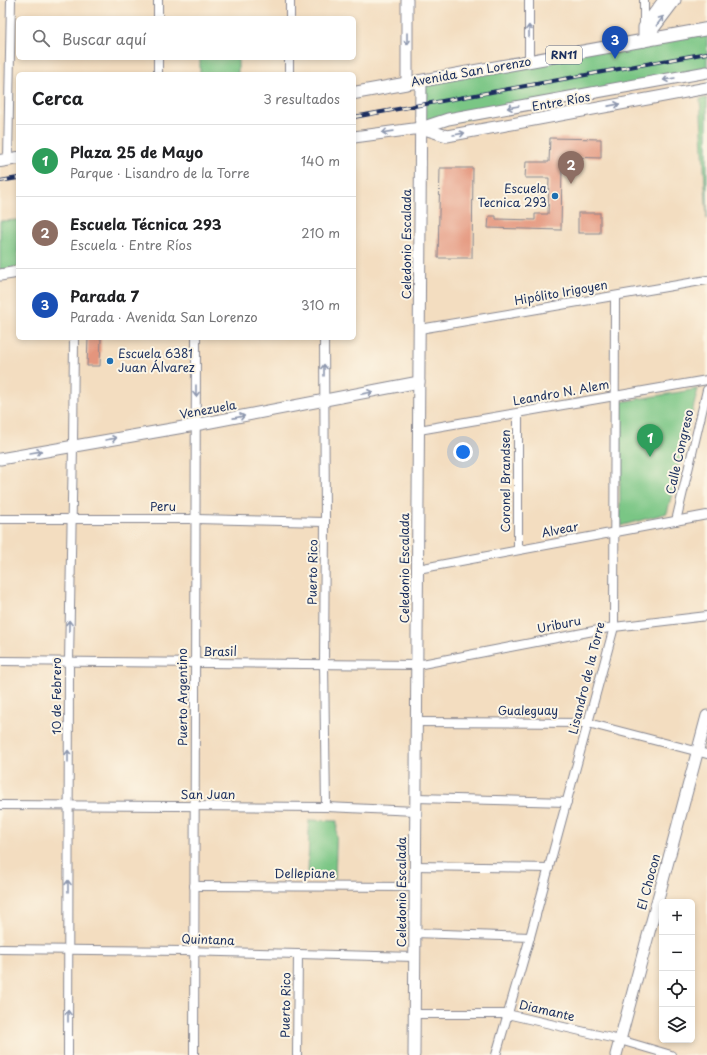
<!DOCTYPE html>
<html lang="es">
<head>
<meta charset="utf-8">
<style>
  body { margin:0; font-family:"Playpen Sans",sans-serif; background:#f6f6f6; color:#202124 }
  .controls { position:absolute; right:12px; bottom:12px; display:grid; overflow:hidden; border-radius:6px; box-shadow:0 2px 6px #0003 }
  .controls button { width:36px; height:36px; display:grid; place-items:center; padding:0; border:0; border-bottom:1px solid #e0e0e0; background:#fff; color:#202124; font:20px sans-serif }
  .you { position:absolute; left:463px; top:452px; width:14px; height:14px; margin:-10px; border:3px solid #fff; border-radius:50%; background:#1a73e8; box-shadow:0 0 0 6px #1a73e833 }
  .badge { display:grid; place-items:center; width:26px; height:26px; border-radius:50%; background:#1f6fb2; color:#fff; font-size:13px; font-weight:700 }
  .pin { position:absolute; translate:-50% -33px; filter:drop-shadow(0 1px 2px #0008) }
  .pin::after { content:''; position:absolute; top:21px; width:14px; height:12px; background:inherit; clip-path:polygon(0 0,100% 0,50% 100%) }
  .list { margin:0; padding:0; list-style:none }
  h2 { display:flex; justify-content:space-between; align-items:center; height:52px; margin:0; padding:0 16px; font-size:17px }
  h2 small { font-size:13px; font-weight:400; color:#757577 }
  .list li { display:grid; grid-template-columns:26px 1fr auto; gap:12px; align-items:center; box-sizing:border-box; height:72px; padding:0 16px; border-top:1px solid #e0e0e0 }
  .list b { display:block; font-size:15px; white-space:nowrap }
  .list p { margin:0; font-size:13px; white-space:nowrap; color:#757577 }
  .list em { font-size:13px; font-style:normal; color:#757577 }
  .icon { flex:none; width:22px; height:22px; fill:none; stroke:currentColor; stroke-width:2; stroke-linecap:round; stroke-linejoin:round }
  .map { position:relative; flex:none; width:707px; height:1055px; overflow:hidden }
  .search { position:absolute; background:#fff; box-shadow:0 2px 6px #0003; left:16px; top:16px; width:340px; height:44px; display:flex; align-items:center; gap:10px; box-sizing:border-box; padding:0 14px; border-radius:6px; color:#757577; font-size:15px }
  .panel { position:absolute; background:#fff; box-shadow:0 2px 6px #0003; left:16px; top:72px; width:340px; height:268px; border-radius:6px }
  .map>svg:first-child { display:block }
  .green { fill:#7ac685; stroke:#4a7a72 }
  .building { fill:#e4957d }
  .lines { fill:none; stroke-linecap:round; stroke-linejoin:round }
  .street-casing { stroke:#87868f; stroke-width:10 }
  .secondary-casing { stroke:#87868f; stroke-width:13 }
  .primary-casing { stroke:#87868f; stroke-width:14 }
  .street { stroke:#fff; stroke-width:8 }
  .secondary { stroke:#fff; stroke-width:11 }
  .primary { stroke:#fff; stroke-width:12 }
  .rail-casing { stroke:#1b2f5e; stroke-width:4 }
  .rail { stroke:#fcf5e5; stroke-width:2.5; stroke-dasharray:8; stroke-linecap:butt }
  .oneway { stroke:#8d97ae }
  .poi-dot { fill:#1f6fb2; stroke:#fcf5e5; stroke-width:1.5 }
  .labels { text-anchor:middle; stroke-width:4; stroke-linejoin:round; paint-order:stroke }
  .shield { fill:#fcf5e5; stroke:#5e6a86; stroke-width:1 }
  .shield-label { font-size:11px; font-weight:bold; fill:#1b2f5e }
  .street-label { font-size:12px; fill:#1b2f5e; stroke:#fcf5e5 }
  .poi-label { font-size:12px; fill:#1b2f5e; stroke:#fcf5e5; text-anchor:end }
</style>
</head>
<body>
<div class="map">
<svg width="707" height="1055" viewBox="0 0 707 1055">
  <rect width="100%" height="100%" fill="#fcf5e5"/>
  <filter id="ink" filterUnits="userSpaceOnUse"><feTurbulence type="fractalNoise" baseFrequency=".025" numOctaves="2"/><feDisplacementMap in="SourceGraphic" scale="8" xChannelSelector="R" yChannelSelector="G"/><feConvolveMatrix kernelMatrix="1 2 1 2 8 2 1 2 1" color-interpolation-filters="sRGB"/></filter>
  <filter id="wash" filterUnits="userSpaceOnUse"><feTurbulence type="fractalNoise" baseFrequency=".012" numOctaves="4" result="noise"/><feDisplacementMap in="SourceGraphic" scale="16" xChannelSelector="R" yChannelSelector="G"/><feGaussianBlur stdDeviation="0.9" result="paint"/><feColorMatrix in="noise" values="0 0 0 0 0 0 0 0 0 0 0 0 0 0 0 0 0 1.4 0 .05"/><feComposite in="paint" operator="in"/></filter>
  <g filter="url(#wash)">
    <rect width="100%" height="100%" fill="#f3ddc0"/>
    <g class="green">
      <polygon points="707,29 707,72 421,128 421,81"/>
      <rect x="200" y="58" width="38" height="16"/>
      <polygon points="707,98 707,219 700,99"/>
      <polygon points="18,220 18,267 0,270 0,221"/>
      <polygon points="698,389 667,513 620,526 620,402"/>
      <polygon points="309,820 337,821 335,879 308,878"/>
    </g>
    <g id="blocks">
      <g class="building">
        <polygon points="550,138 601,139 601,158 567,157 567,167 562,167 561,230 488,228 489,216 496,216 496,219 535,220 535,214 548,214 549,178 525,178 526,162 549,162"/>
        <polygon points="440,168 473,168 472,258 438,258"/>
        <rect x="578" y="213" width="22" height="20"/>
        <polygon points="88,338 101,338 100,366 87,366"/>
      </g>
    </g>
  </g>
  <g filter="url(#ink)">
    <use href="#blocks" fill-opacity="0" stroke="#87868f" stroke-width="1"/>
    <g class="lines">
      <g class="street-casing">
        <g id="street">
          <polyline points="529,0 529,61"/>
          <polyline points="158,18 158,0"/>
          <polyline points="290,18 290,0"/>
          <polyline points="644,27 644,0"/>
          <polyline points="158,74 158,58"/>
          <polyline points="289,74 289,58"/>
          <polyline points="8,159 11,0"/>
          <polyline points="420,329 707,280"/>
          <polyline points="324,338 325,522 324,664 326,807"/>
          <polyline points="419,430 707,380"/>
          <polyline points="0,519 196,519 325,522"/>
          <polyline points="676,521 707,390"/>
          <polyline points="518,550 518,413"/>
          <polyline points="418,569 707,515"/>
          <polyline points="0,661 417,665 614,627 707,616"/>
          <polyline points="417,722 588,723 707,754"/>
          <polyline points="416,798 567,802"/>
          <polyline points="0,805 326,807 416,811"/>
          <polyline points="415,866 549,868"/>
          <polyline points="194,886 415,887"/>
          <polyline points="415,933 530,937"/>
          <polyline points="0,949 184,951 415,957"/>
          <polyline points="414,1014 507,1014 620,1040 671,1055"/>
          <polyline points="68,1055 69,662 73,446 74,338"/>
          <polyline points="194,1055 196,338"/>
          <polyline points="297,1055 298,955"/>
          <polyline points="496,1055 530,937 614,627 615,296"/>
        </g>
      </g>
      <g class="secondary-casing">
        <g id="secondary">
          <polyline points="644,41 675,0"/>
          <polyline points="644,41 644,27 664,0"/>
          <polyline points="407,83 407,0"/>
          <polyline points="421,128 447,136 707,88"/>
          <polyline points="354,137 421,128 448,119 707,72"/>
          <polyline points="0,275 18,272"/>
          <polyline points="0,459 195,425 419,382"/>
          <polyline points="414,1055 421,81"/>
          <polyline points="616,1055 707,716"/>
        </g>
      </g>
      <g class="primary-casing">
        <g id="primary">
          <polyline points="354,93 707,29"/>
          <polyline points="0,161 18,158"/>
        </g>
      </g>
      <use href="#street" class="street"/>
      <use href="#secondary" class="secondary"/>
      <use href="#primary" class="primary"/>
      <g class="rail-casing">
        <g id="rail">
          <polyline points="354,117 707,53"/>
          <polyline points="0,181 18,178"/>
        </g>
      </g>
      <use href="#rail" class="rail"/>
    </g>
    <defs><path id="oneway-shaft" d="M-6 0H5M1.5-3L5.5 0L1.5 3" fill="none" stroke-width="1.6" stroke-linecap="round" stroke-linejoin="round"/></defs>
    <g class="oneway">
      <use href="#oneway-shaft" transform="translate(660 21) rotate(-53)"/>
      <use href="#oneway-shaft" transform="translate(529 31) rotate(-91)"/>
      <use href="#oneway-shaft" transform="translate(407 39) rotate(90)"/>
      <use href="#oneway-shaft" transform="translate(669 79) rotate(170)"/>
      <use href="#oneway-shaft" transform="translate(614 105) rotate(-11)"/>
      <use href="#oneway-shaft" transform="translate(513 107) rotate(170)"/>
      <use href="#oneway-shaft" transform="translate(388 132) rotate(172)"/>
      <use href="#oneway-shaft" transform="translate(459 134) rotate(-10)"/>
      <use href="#oneway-shaft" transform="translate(324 370) rotate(-90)"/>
      <use href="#oneway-shaft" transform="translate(196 391) rotate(90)"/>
      <use href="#oneway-shaft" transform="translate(367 393) rotate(-12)"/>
      <use href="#oneway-shaft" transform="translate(239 417) rotate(-11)"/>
      <use href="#oneway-shaft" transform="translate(111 439) rotate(-10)"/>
      <use href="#oneway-shaft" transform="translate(36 452) rotate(-10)"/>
      <use href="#oneway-shaft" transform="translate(69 626) rotate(-89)"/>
      <use href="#oneway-shaft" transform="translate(68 756) rotate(-90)"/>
      <use href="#oneway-shaft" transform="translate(68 886) rotate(-90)"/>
      <use href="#oneway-shaft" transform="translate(68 1016) rotate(-90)"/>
    </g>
  </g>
  <g class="poi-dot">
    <circle cx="555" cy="196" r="4"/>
    <circle cx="110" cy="361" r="4"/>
  </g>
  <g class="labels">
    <rect class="shield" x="546" y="46" width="36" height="18" rx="3"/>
    <g class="shield-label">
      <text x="564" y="59">RN11</text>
    </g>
    <g class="street-label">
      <text transform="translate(471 72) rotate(-10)" y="4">Avenida San Lorenzo</text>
      <text transform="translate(561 102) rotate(-10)" y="4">Entre Ríos</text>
      <text transform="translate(407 244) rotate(-90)" y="4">Celedonio Escalada</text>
      <text transform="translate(561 293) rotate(-10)" y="4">Hipólito Irigoyen</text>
      <text transform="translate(561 393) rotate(-10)" y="4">Leandro N. Alem</text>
      <text transform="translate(208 410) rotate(-10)" y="4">Venezuela</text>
      <text transform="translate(680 452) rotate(-77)" y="4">Calle Congreso</text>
      <text transform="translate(506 481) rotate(-90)" y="4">Coronel Brandsen</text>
      <text x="163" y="511">Peru</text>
      <text transform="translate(560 530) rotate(-11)" y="4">Alvear</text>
      <text transform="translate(405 568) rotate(-90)" y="4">Celedonio Escalada</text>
      <text transform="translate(313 572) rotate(-89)" y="4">Puerto Rico</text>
      <text transform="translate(559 625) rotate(-11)" y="4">Uriburu</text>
      <text x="220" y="656">Brasil</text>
      <text transform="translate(587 678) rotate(-76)" y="4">Lisandro de la Torre</text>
      <text transform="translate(57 696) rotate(-90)" y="4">10 de Febrero</text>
      <text transform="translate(183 697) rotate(-90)" y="4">Puerto Argentino</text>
      <text x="528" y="715">Gualeguay</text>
      <text x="208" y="799">San Juan</text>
      <text x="305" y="878">Dellepiane</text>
      <text transform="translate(649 882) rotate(-75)" y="4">El Chocon</text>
      <text transform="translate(402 892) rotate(-90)" y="4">Celedonio Escalada</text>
      <text transform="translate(208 940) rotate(2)" y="4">Quintana</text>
      <text transform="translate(286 1005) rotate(-89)" y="4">Puerto Rico</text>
      <text transform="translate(547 1011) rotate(13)" y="4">Diamante</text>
    </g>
    <g class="poi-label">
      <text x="547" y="193">Escuela<tspan x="547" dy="14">Tecnica 293</tspan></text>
      <text x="118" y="358" text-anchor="start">Escuela 6381<tspan x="118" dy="14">Juan Álvarez</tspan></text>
    </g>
  </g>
</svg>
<div class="controls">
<button>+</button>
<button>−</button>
<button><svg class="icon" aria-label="locate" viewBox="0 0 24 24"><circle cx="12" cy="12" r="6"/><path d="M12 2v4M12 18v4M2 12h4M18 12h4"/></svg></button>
<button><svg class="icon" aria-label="layers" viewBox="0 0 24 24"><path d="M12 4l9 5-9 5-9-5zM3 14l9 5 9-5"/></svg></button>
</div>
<div class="you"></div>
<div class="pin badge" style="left:650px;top:457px;background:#2e9e5b">1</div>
<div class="pin badge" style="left:571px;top:184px;background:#8d6e63">2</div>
<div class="pin badge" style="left:615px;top:59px;background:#1a4fb4">3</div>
<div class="search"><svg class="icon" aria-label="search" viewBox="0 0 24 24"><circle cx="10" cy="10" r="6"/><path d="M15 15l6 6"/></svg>Buscar aquí</div>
<section class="panel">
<h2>Cerca<small>3 resultados</small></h2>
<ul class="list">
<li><span class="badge" style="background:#2e9e5b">1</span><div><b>Plaza 25 de Mayo</b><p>Parque · Lisandro de la Torre</p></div><em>140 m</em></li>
<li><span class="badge" style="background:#8d6e63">2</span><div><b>Escuela Técnica 293</b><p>Escuela · Entre Ríos</p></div><em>210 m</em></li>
<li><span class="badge" style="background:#1a4fb4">3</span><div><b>Parada 7</b><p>Parada · Avenida San Lorenzo</p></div><em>310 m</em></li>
</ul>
</section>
</div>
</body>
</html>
